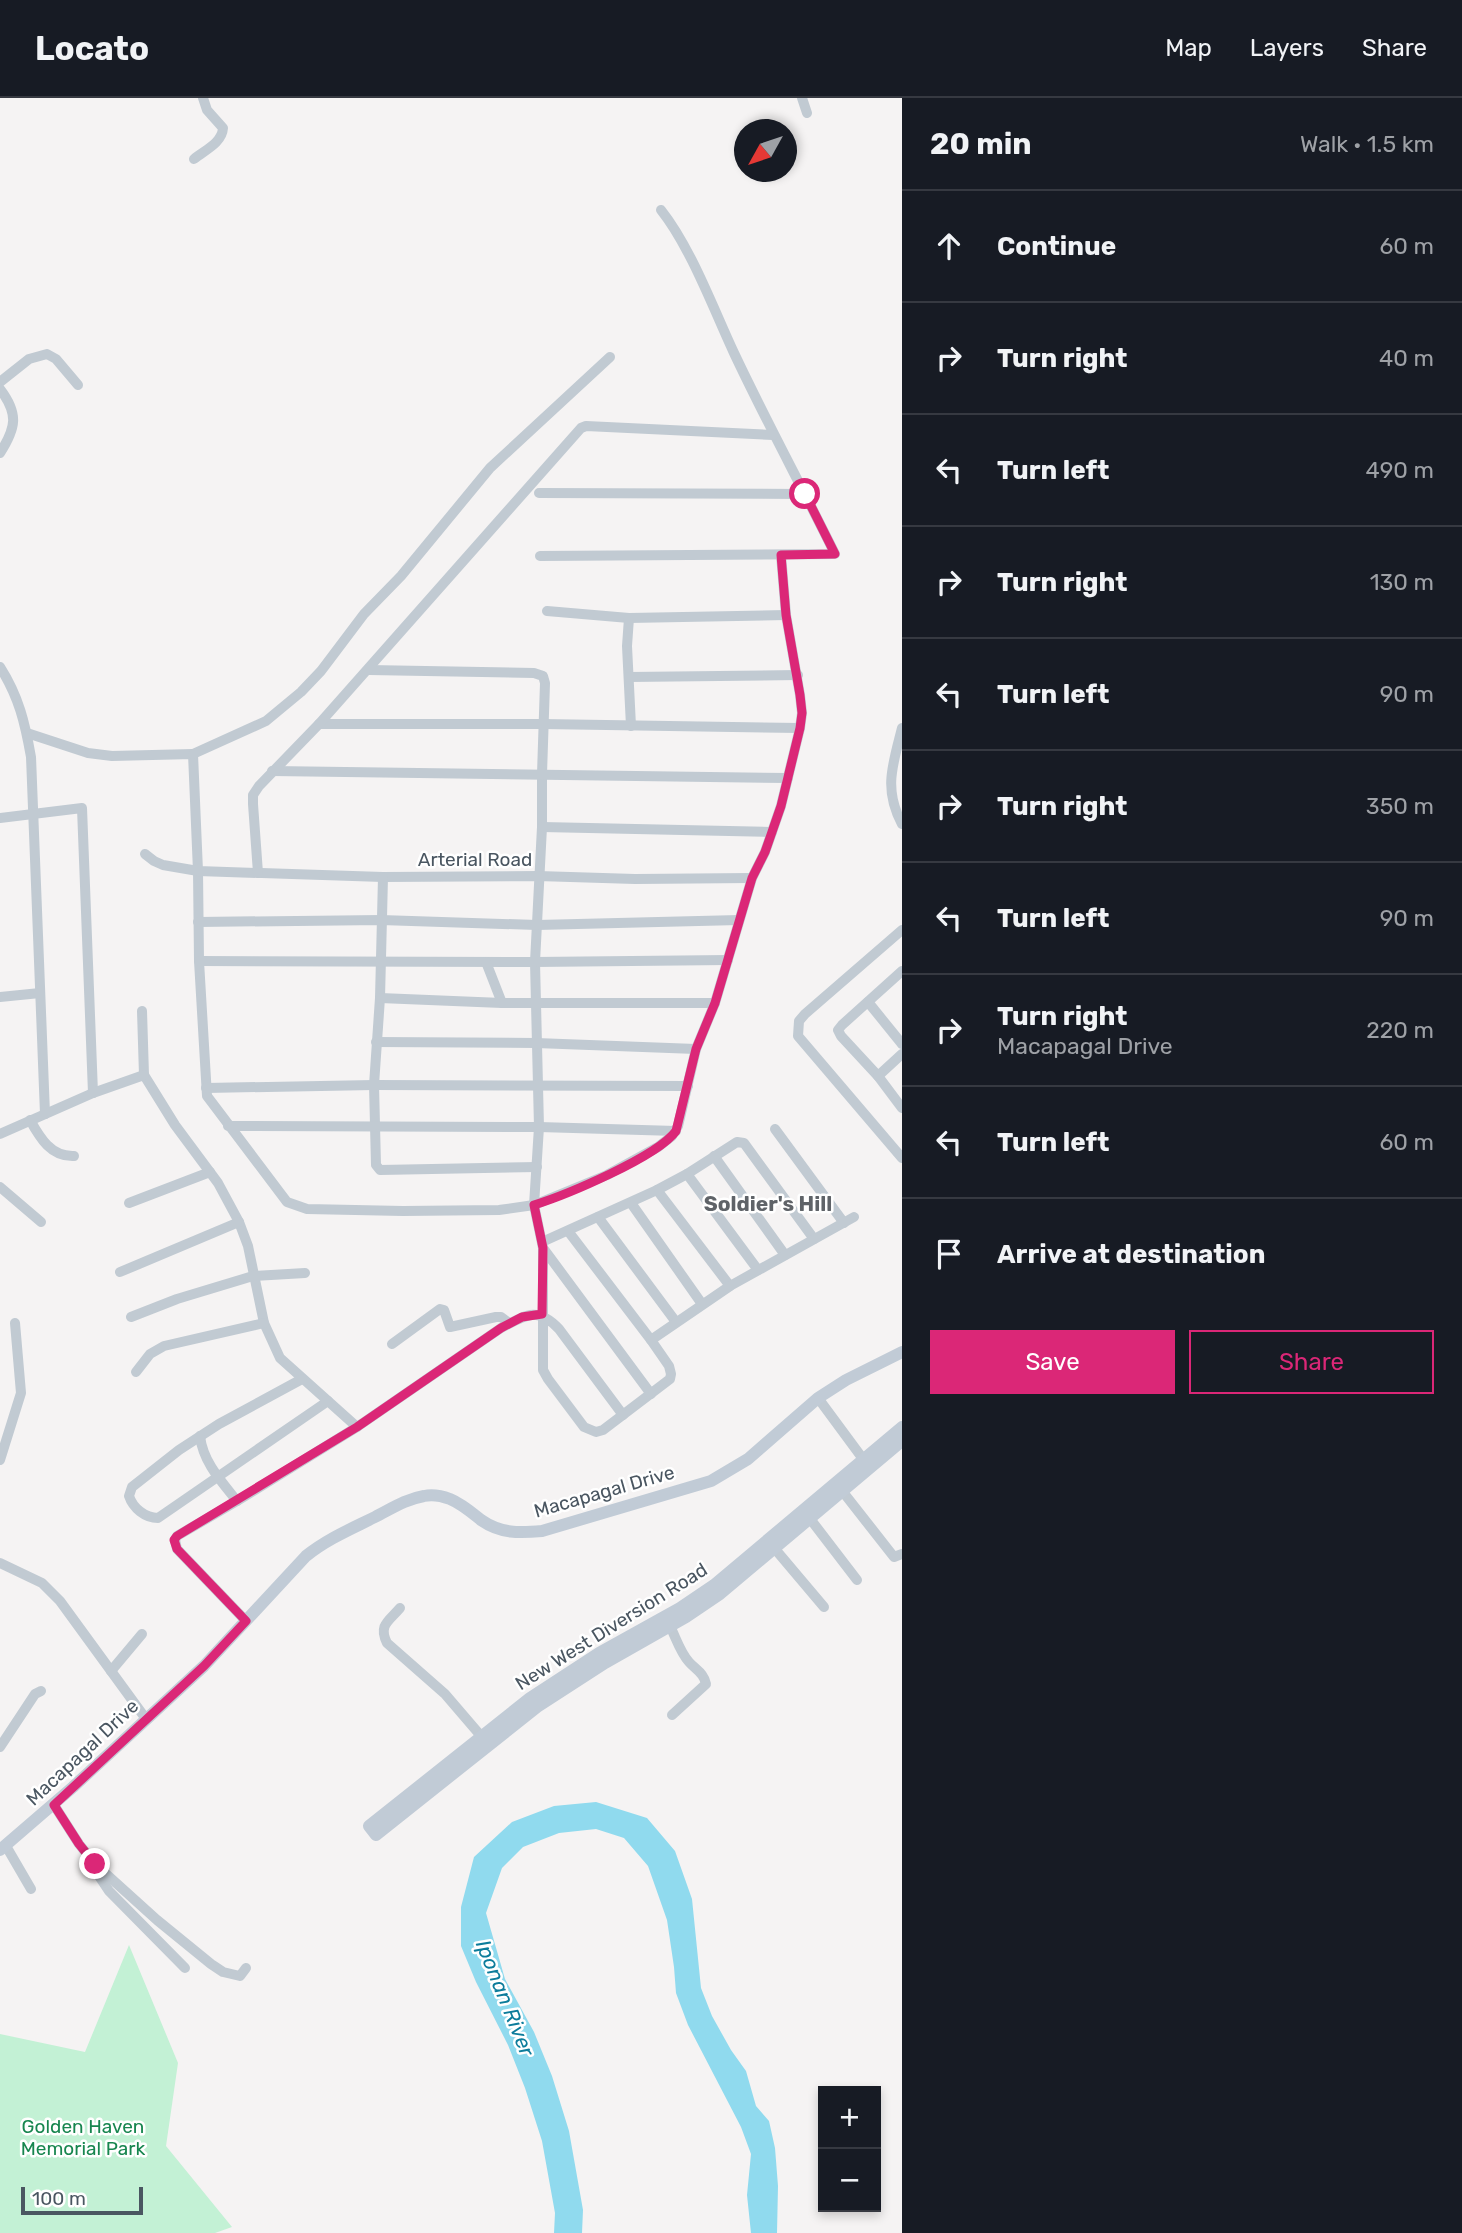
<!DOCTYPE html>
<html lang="en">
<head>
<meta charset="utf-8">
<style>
  body { margin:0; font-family:Rubik,sans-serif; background:#242831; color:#f1f3f6 }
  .controls { position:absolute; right:21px; bottom:21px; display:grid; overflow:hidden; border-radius:0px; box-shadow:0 4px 10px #0003 }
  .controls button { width:63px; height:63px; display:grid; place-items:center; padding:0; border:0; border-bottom:2px solid #363941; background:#171b24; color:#f1f3f6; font:35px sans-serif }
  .compass { position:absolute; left:734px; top:21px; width:63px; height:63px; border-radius:50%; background:#171b24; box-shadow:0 4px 10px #0003; rotate:230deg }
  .scale { position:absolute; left:21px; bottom:18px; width:122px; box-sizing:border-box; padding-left:7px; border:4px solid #4a5661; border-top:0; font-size:19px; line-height:24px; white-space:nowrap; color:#4a5661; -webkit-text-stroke:5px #fff; paint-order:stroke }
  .stop { position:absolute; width:21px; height:21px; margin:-16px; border:5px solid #db2777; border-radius:50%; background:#fff }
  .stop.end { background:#db2777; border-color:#fff; box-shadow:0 2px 7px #0008 }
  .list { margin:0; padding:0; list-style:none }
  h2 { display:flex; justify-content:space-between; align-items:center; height:91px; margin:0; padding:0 28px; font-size:30px }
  h2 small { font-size:23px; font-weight:400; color:#9ea1a6 }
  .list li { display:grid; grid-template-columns:46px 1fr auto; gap:21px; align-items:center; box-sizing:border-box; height:112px; padding:0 28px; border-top:2px solid #363941 }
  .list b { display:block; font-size:26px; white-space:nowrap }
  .list p { margin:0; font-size:23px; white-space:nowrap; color:#9ea1a6 }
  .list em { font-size:23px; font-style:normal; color:#9ea1a6 }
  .actions { display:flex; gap:14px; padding:21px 28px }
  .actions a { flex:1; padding:16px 0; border:2px solid #db2777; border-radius:0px; text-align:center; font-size:24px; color:#db2777 }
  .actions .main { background:#db2777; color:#fff }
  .icon { flex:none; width:38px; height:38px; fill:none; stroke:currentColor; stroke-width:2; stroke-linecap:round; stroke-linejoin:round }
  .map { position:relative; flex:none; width:902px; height:2135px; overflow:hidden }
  header { display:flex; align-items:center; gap:42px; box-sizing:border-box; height:98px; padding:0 35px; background:#171b24; border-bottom:2px solid #363941 }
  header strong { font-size:33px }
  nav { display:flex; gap:38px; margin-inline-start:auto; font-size:24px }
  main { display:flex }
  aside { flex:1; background:#171b24 }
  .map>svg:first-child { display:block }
  .green { fill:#c3f1d5 }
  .water { fill:#90daee }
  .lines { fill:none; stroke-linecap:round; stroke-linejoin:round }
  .street { stroke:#c1cad2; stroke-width:10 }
  .secondary { stroke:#c1cbd6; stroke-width:12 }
  .route { stroke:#db2777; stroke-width:9 }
  .labels { text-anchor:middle; stroke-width:5; stroke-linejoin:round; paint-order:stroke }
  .street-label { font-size:19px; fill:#4a5661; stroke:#fff }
  .park-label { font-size:19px; fill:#17864f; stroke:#fff }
  .neighbourhood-label { font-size:21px; font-weight:bold; fill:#5f6368; stroke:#fff }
  .water-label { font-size:21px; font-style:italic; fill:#0c7c9b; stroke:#fff }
</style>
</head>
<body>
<header>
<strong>Locato</strong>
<nav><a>Map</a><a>Layers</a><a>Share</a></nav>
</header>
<main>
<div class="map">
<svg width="902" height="2135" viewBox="0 0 902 2135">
  <rect width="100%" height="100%" fill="#f5f3f3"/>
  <polygon class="green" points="129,1847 178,1965 166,2048 232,2129 215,2135 0,2135 0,1936 85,1954"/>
  <polygon class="water" points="596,1704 647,1720 675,1753 692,1801 701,1890 712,1918 731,1952 746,1973 756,2008 769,2023 775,2050 778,2088 777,2135 751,2135 747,2097 751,2056 741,2029 688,1927 676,1895 674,1869 667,1822 648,1768 624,1740 596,1731 559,1735 523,1749 502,1770 486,1815 505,1881 534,1934 552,1978 569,2033 583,2112 582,2135 554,2135 555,2115 542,2043 525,1990 508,1947 476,1884 461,1848 461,1809 474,1759 512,1724 554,1708"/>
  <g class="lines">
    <g class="street">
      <polyline points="802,0 807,15"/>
      <path d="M194,61c11,-9 28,-16 29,-31l-16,-18 -4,-12"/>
      <polyline points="0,284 29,261 47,256 56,261 78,287"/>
      <path d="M0,291c19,25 16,39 0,64"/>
      <polyline points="539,395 805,396"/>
      <path d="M540,458l295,-2c-33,-67 -69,-133 -101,-201 -21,-45 -43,-105 -73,-143"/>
      <polyline points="547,513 629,520 786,517"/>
      <polyline points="629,520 627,548 631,628"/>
      <path d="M0,569c19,30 25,56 31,90l14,357"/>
      <polyline points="369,572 534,575 543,578 545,585 542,676 542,729 535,864 539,1029 534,1107 543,1150 543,1272 548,1281 584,1329 596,1334 603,1332 670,1281 671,1276 669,1268 651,1242 568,1133"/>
      <polyline points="629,579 798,577"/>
      <polyline points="319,626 543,626 800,630"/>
      <path d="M902,630c-9,36 -19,61 0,96"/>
      <polyline points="27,635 88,655 112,658 193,656 198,773 199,863 207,998 287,1104 307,1111 403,1113 499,1112 534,1107 607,1077 658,1049 672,1038 678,1028 696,951 715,905 752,780 765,754 781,708 800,630 802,615 800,597 786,517 781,457"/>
      <polyline points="193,656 266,623 301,594 321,573 364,516 401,478 490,370 610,259"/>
      <polyline points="272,673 788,680"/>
      <polyline points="0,720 82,710 93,995"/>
      <polyline points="542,729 772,734"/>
      <polyline points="145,756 154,763 163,767 198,773 383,779 538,778 635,781 752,780"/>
      <polyline points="258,775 253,706 253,697 259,688 319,626 581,330 586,328 773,337"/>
      <polyline points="383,779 380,900 374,987 376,1067 380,1072 537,1069"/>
      <polyline points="198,824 381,822 537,827 739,822"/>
      <polyline points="902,832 805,916 799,923 798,938 902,1060"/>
      <polyline points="199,863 535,864 728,862"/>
      <polyline points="486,864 502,905"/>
      <polyline points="902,873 842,927 838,932 841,938 878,978 902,1010"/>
      <polyline points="0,899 40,895"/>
      <polyline points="380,900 502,905 715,905"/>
      <polyline points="868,904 902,946"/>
      <polyline points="142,913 144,977 175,1027 218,1085 239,1124 248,1148 264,1225 280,1260 357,1329"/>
      <polyline points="376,944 536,945 696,951"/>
      <polyline points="878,978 902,956"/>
      <polyline points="206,990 374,987 688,988"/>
      <path d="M30,1022c10,18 21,37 44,36"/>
      <polyline points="228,1028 539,1029 676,1033"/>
      <polyline points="775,1031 844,1125"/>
      <polyline points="0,1036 93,995 144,977"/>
      <polyline points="714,1058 785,1157"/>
      <polyline points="687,1076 758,1172"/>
      <polyline points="0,1089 41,1124"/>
      <polyline points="657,1092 730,1188"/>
      <polyline points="129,1105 210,1074"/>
      <polyline points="631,1105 702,1206"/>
      <polyline points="598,1119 676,1224"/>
      <polyline points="542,1144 657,1092 687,1076 737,1044 744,1045 814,1141"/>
      <polyline points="543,1150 651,1296"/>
      <polyline points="120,1174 239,1124"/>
      <polyline points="131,1219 177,1201 253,1178 305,1175"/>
      <polyline points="651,1242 730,1188 854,1119"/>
      <polyline points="392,1246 440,1211 444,1212 450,1229 496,1219 501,1219 509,1225"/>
      <polyline points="136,1274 150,1256 164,1248 264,1225"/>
      <path d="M302,1281l-83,45 -40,26 -47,37 -3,9c4,12 16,22 29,22l170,-117"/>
      <polyline points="818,1300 866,1365"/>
      <path d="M200,1338c3,26 21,45 37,65"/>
      <polyline points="0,1362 21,1295 15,1225"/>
      <polyline points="843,1394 894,1459 902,1456"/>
      <polyline points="811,1422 857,1482"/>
      <polyline points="775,1451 824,1509"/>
      <polyline points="0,1465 42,1485 60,1503 146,1621"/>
      <path d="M400,1510c-11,13 -22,17 -13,35l58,51 36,42"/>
      <path d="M246,1523l-69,-72 -2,-9 2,-4 60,-35 120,-74 144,-99c25,-13 36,-22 58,1l64,86"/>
      <path d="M670,1528c6,12 10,26 19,36 7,8 15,11 17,22l-34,31"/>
      <polyline points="111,1573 142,1536"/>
      <polyline points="0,1649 35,1596 41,1593"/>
      <polyline points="54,1707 79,1746 95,1766 157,1822 211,1866 223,1874 240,1878 246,1870"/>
      <polyline points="6,1748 31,1791"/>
      <polyline points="95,1766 99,1778 109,1793 185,1870"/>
    </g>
    <g class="secondary">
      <polyline points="902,1329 714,1487 680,1510 599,1555 530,1600 369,1728 376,1737 537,1609 605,1565 686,1519 720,1496 902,1343"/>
      <path d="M0,1752l73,-63 131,-121 102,-110c21,-17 45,-27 69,-39 16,-8 31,-18 49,-21 9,-2 18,0 26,3 12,5 21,13 31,21 20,14 39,13 61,11l169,-50 37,-22 70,-61 28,-18 56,-28"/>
    </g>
  </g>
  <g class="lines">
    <path class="route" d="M95,1766l-16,-20 -25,-39 150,-139 42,-45 -69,-72 -3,-9 3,-4 180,-109 144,-99 21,-11 20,-3 1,-66 -9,-43c32,-10 123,-48 142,-74l20,-82 19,-46 37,-125 13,-26 16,-46 19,-78 2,-15 -2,-18 -14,-80 -5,-60 54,-1 -30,-60"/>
  </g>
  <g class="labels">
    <g class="street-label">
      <text x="475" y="768">Arterial Road</text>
      <text transform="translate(604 1393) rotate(-16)" y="7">Macapagal Drive</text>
      <text transform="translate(611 1528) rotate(-32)" y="7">New West Diversion Road</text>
      <text transform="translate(82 1654) rotate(-43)" y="7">Macapagal Drive</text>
    </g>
    <g class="park-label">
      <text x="83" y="2035">Golden Haven<tspan x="83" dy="22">Memorial Park</tspan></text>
    </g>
    <g class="neighbourhood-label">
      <text x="768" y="1113">Soldier's Hill</text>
    </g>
    <g class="water-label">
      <text transform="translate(505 1900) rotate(68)" y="7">Iponan River</text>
    </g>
  </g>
</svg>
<div class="controls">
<button>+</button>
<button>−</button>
</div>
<svg class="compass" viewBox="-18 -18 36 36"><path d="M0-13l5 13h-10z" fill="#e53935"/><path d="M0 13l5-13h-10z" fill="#9ea1a6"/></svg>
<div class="scale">100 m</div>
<div class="stop" style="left:805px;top:396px"></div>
<div class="stop end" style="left:95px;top:1766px"></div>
</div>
<aside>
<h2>20 min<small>Walk · 1.5 km</small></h2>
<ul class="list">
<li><svg class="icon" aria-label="ahead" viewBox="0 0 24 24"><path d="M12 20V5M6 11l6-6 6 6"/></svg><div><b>Continue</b></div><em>60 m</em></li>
<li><svg class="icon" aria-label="right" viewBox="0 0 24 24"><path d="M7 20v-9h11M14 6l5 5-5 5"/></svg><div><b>Turn right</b></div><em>40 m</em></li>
<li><svg class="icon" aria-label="left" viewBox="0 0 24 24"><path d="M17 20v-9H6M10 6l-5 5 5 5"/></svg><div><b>Turn left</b></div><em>490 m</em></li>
<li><svg class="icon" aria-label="right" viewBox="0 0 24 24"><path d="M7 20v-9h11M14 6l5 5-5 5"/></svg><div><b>Turn right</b></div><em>130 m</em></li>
<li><svg class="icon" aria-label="left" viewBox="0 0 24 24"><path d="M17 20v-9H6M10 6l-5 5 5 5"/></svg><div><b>Turn left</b></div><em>90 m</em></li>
<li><svg class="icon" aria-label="right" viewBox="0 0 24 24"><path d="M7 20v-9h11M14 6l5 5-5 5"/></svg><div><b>Turn right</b></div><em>350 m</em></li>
<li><svg class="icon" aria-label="left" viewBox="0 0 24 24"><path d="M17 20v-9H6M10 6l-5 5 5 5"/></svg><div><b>Turn left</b></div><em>90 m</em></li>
<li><svg class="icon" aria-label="right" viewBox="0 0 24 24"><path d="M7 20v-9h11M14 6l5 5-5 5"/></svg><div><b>Turn right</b><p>Macapagal Drive</p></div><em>220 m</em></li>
<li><svg class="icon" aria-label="left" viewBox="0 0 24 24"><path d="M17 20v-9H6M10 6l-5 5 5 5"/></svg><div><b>Turn left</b></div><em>60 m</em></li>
<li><svg class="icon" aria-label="arrive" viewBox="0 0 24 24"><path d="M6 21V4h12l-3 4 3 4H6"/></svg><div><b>Arrive at destination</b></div></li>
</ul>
<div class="actions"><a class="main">Save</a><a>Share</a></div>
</aside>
</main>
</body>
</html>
